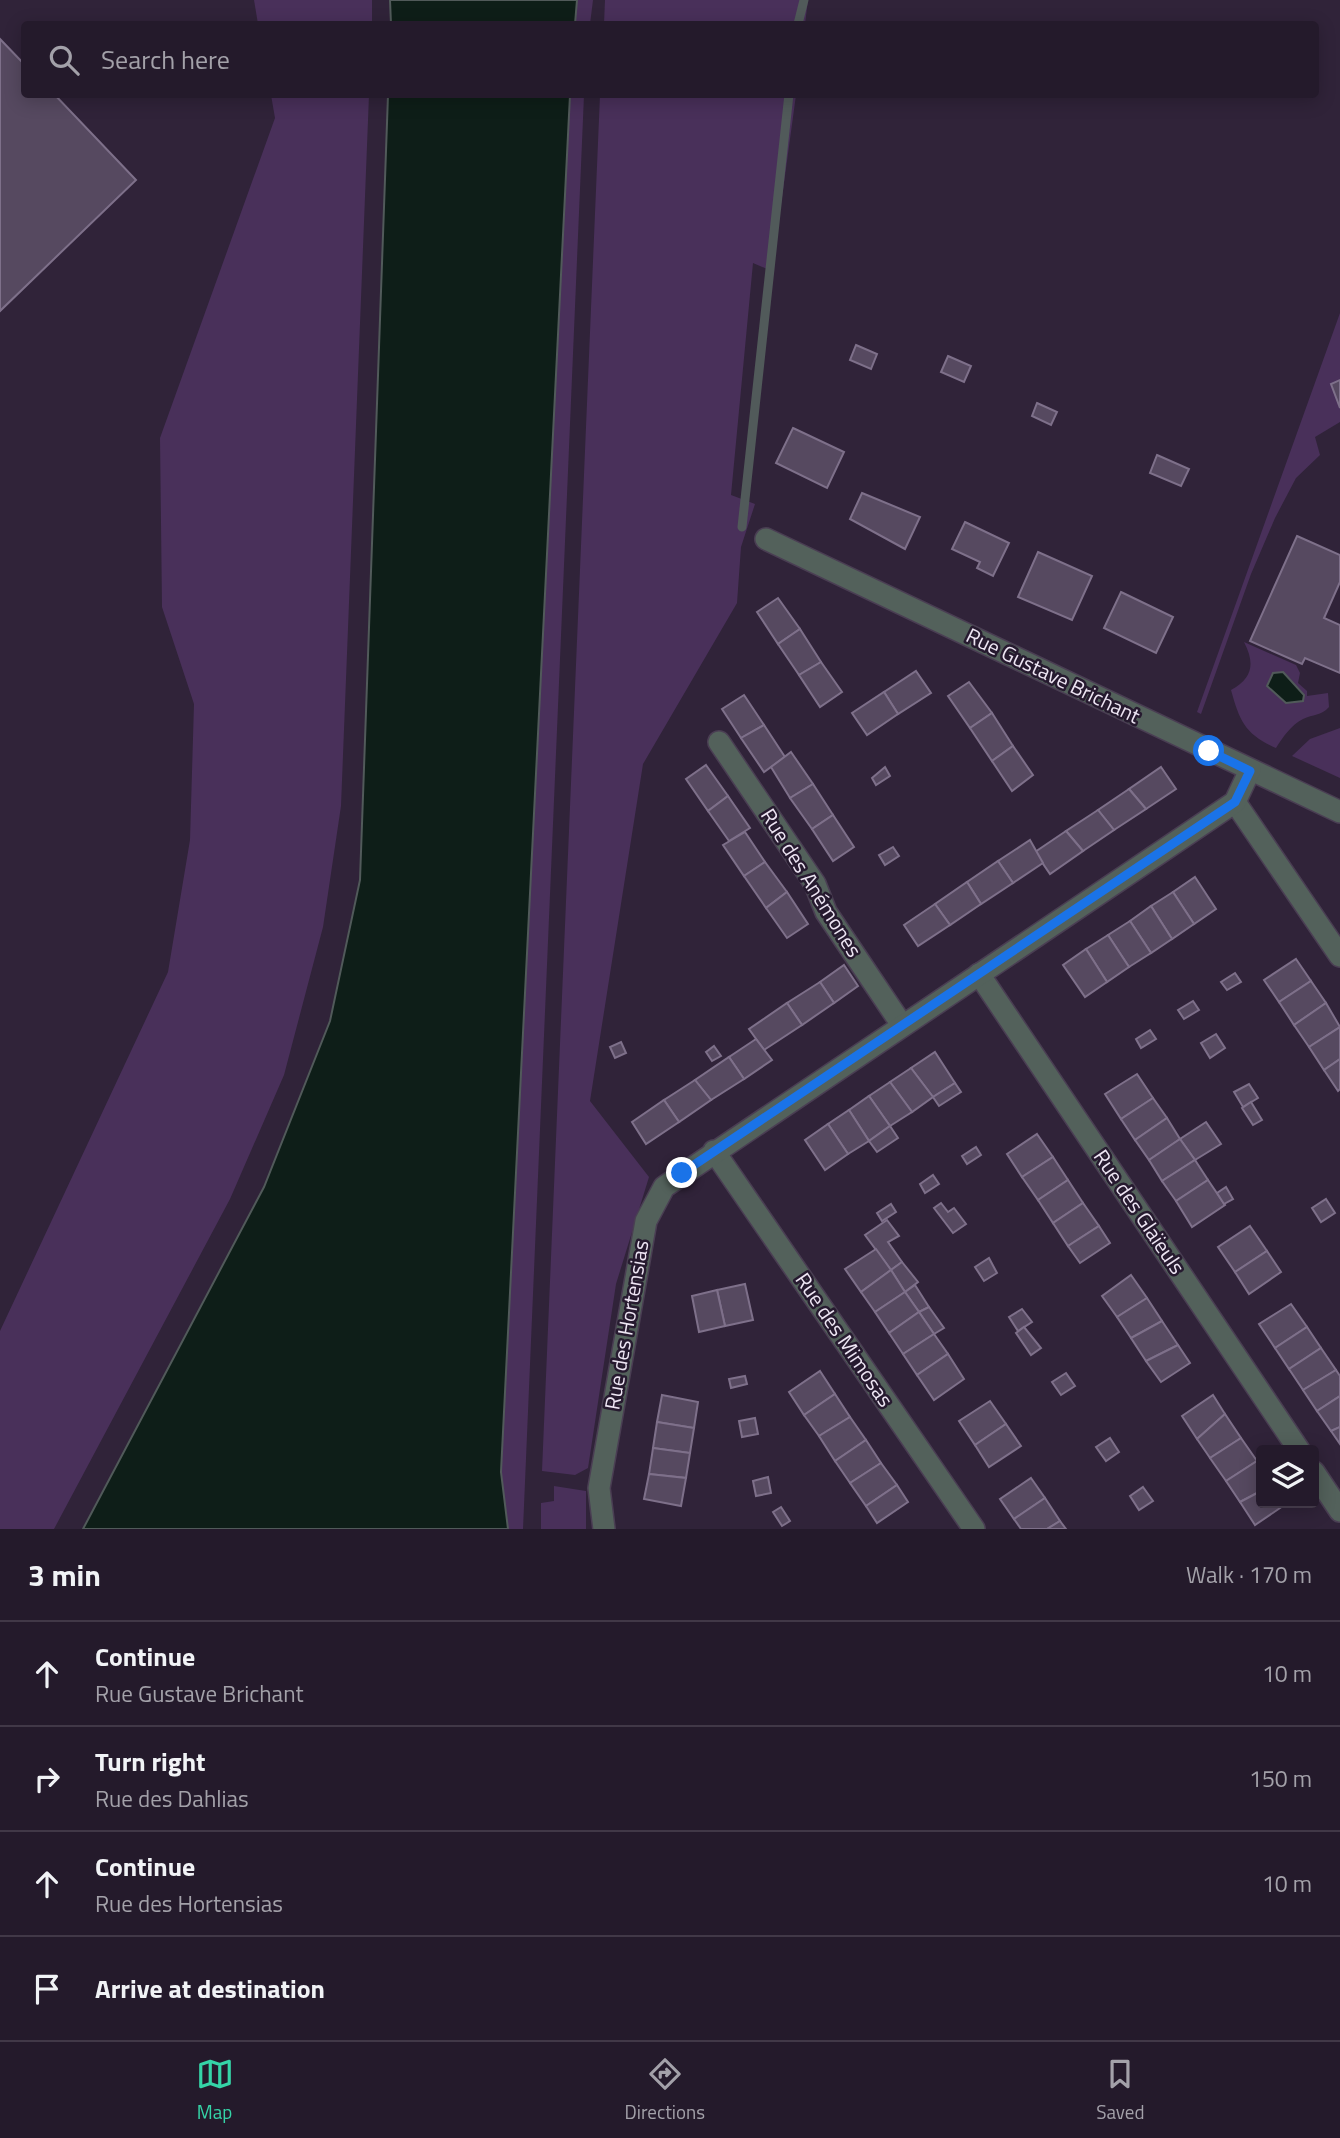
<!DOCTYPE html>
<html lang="en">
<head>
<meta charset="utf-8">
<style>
  body { margin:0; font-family:"Titillium Web",sans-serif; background:#2c2333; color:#f1f3f6 }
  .controls { position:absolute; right:21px; bottom:21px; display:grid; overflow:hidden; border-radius:7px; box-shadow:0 4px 18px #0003 }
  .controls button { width:63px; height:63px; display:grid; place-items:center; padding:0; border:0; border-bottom:2px solid #413847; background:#241a2b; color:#f1f3f6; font:35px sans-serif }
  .stop { position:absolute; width:21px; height:21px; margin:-16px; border:5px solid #1a73e8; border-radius:50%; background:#fff }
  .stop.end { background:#1a73e8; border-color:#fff; box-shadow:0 2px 7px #0008 }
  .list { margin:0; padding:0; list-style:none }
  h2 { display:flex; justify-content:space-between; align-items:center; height:91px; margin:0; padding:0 28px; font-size:30px }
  h2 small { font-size:23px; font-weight:400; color:#a3a1a9 }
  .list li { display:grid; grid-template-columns:46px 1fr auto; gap:21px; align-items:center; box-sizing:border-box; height:105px; padding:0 28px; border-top:2px solid #413847 }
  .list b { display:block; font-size:26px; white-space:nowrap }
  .list p { margin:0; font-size:23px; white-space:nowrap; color:#a3a1a9 }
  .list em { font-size:23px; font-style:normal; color:#a3a1a9 }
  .icon { flex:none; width:38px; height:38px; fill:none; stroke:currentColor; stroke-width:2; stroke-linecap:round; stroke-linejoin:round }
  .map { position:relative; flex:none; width:1340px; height:1529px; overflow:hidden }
  .search { position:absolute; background:#241a2b; box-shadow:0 4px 18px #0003; left:21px; right:21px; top:21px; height:77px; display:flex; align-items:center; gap:18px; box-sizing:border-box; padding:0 24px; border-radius:7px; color:#a3a1a9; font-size:26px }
  .sheet { height:511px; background:#241a2b }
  nav { display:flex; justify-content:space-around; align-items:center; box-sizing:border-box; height:98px; border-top:2px solid #413847; background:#241a2b; font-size:19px; color:#a3a1a9 }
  nav a { display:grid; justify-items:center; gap:4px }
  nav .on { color:#35d4a7 }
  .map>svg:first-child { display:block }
  .green { fill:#49305a }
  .water { fill:#0e1e18; stroke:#515a5a; stroke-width:2 }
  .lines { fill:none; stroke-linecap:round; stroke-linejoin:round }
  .stream { stroke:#515a5a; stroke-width:9 }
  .building { fill:#564960; stroke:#7e708a; stroke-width:2 }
  .minor-casing { stroke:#4a3e53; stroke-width:24 }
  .minor { stroke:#53615b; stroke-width:21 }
  .route { stroke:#1a73e8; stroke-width:9 }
  .labels { text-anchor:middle; stroke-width:5; stroke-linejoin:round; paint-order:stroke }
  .street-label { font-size:21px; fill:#ede5f3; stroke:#261a2f }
</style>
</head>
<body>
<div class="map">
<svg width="1340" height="1529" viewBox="0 0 1340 1529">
  <rect width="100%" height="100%" fill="#302339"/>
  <g class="green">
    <polygon points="254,0 372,0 372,24 258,24"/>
    <polygon points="577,0 593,0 590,24 575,24"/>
    <polygon points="605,0 808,0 805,24 604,24"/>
    <polygon points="271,95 369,95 341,806 323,927 284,1075 230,1199 54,1529 0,1529 0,1331 168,972 190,840 194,704 162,607 160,438 275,118"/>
    <polygon points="570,95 584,95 523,1529 508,1529 501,1472"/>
    <polygon points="600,95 796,95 772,271 753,263 731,495 755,504 741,547 737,603 643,764 590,1101 649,1177 616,1284 588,1468 575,1475 542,1471"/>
    <polygon points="1340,313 1340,380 1331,384 1340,408 1340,422 1315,437 1320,455 1296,478 1275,518 1251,574 1201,714 1197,712"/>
    <path d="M1244,642l52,23 4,8 -2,10 9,8v5l21,-3 1,14c-8,9 -16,7 -26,12 -12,6 -20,18 -27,29 -31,-14 -36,-26 -45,-58 22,-12 24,-27 13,-48z"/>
    <polygon points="1340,728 1340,778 1292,756 1310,739"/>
    <polygon points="554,1486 586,1491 586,1529 541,1529 541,1503 554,1501"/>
  </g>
  <g class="water">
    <polygon points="390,0 577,0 575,24 391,24"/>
    <polygon points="388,95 570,95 501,1472 508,1529 83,1529 264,1187 330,1021 360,880"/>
    <polygon points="1283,672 1304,695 1303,701 1286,703 1267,686 1273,673"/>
  </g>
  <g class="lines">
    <g class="stream">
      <polyline points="798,24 804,0"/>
      <polyline points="742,527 789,94"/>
    </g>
  </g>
  <g class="building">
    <polygon points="0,39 24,64 24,94 54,94 136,180 0,311"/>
    <polygon points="856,345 877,354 871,369 850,360"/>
    <polygon points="948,356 971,366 964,382 941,372"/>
    <polygon points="1340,380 1340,408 1331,384"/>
    <polygon points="1037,403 1057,412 1051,425 1032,416"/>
    <polygon points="793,428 844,452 827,488 776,463"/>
    <polygon points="1157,455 1189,469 1181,486 1150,473"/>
    <polygon points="862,493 920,517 905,549 850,519"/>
    <polygon points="965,522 1009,543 993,576 977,568 980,562 952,549"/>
    <polygon points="1297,536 1340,555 1340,582 1324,618 1340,625 1340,673 1305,658 1302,664 1250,641"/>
    <polygon points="1038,552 1092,576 1072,620 1018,597"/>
    <polygon points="1121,592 1173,617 1156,653 1104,628"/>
    <polygon points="778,598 800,629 778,644 757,612"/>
    <polygon points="800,629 821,662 799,675 778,644"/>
    <polygon points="821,662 842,692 820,707 799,675"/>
    <polygon points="916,671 931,693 898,714 884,692"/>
    <polygon points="969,682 992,713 970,728 948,696"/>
    <polygon points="884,692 898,714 867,735 852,713"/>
    <polygon points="744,695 764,725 741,738 722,709"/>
    <polygon points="992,713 1013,746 992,761 970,728"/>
    <polygon points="764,725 785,757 764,772 741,738"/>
    <polygon points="1013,746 1033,775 1012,791 992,761"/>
    <polygon points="791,752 813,784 790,798 771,767"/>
    <polygon points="706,765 728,796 708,811 686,779"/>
    <polygon points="885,767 890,776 876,785 872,778"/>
    <polygon points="1161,767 1176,789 1146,809 1129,789"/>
    <polygon points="813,784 833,815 812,829 790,798"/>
    <polygon points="1129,789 1146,809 1114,830 1098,810"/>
    <polygon points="728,796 750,828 729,841 708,811"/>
    <polygon points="1098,810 1114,830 1083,851 1066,831"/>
    <polygon points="833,815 854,847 833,861 812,829"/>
    <polygon points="1066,831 1083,851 1050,874 1035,852"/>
    <polygon points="745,832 765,862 744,876 723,845"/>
    <polygon points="1030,840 1043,863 1013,883 998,861"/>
    <polygon points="893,847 899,856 885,865 879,855"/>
    <polygon points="998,861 1013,883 981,904 967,882"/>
    <polygon points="765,862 787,892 766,908 744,876"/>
    <polygon points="1195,877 1216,909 1194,924 1173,892"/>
    <polygon points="967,882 981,904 950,925 935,904"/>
    <polygon points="787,892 808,924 787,938 766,908"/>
    <polygon points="1173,892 1194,924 1172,939 1151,906"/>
    <polygon points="935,904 950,925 918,946 904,925"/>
    <polygon points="1151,906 1172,939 1151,953 1130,921"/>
    <polygon points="1130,921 1151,953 1129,967 1108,935"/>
    <polygon points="1108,935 1129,967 1107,982 1086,949"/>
    <polygon points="1086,949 1107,982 1085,997 1063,965"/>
    <polygon points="1296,959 1311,981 1279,1002 1264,980"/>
    <polygon points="844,965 858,986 834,1003 820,982"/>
    <polygon points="1235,973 1241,982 1227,990 1221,982"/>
    <polygon points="1311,981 1326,1003 1294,1025 1279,1002"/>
    <polygon points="820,982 834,1003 802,1025 787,1003"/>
    <polygon points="1193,1001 1199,1010 1184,1019 1178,1010"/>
    <polygon points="787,1003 802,1025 764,1050 749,1029"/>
    <polygon points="1326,1003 1340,1027 1309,1047 1294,1025"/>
    <polygon points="1340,1027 1340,1059 1324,1070 1309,1047"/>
    <polygon points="1150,1030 1156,1039 1141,1048 1136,1039"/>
    <polygon points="1216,1034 1225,1048 1210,1058 1201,1043"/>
    <polygon points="756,1039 772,1060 744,1079 729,1057"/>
    <polygon points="621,1042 626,1053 615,1058 610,1047"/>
    <polygon points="714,1046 721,1056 712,1061 706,1052"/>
    <polygon points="935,1052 955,1083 933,1097 911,1068"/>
    <polygon points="729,1057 744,1079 711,1100 695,1080"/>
    <polygon points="1340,1059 1340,1089 1338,1091 1324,1070"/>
    <polygon points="911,1068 933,1097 912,1112 890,1082"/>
    <polygon points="1137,1074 1153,1098 1121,1119 1105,1094"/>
    <polygon points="695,1080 711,1100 679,1122 664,1100"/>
    <polygon points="890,1082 912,1112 890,1126 869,1096"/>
    <polygon points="955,1083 961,1092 939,1106 933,1097"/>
    <polygon points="1249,1084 1258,1098 1243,1107 1234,1092"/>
    <polygon points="869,1096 890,1126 869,1141 849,1110"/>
    <polygon points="1153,1098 1167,1118 1135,1140 1121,1119"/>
    <polygon points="664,1100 679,1122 646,1144 632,1122"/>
    <polygon points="1251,1102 1262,1120 1253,1125 1242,1108"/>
    <polygon points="849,1110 869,1141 848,1154 828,1124"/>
    <polygon points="1167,1118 1180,1139 1149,1160 1135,1140"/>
    <polygon points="1206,1122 1221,1144 1195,1160 1180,1139"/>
    <polygon points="828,1124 848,1154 825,1170 805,1140"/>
    <polygon points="890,1126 898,1138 877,1152 869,1141"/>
    <polygon points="1037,1134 1053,1157 1022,1177 1007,1154"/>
    <polygon points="1180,1139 1195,1160 1162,1181 1149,1160"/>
    <polygon points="976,1147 981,1155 967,1164 962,1156"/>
    <polygon points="1053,1157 1068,1180 1038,1200 1022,1177"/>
    <polygon points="1195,1160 1208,1180 1176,1201 1162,1181"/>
    <polygon points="933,1175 939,1184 925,1193 920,1184"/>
    <polygon points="1068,1180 1083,1203 1053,1223 1038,1200"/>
    <polygon points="1208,1180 1225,1205 1192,1227 1176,1201"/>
    <polygon points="1226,1187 1233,1199 1224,1204 1217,1193"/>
    <polygon points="1326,1199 1335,1213 1321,1222 1312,1208"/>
    <polygon points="941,1203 948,1212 954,1208 966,1224 953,1233 934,1208"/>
    <polygon points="1083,1203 1099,1226 1068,1246 1053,1223"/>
    <polygon points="891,1204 896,1212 882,1221 877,1213"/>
    <polygon points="887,1220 899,1236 888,1242 902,1262 891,1270 865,1235"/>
    <polygon points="1099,1226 1110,1243 1080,1263 1068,1246"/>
    <polygon points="1250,1226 1267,1251 1235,1272 1218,1247"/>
    <polygon points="876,1249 891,1270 861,1292 845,1269"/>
    <polygon points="1267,1251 1281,1272 1249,1294 1235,1272"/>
    <polygon points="989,1258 997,1273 984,1281 975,1267"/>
    <polygon points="902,1262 918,1282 905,1292 891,1270"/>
    <polygon points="891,1270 905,1292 875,1312 861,1292"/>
    <polygon points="1131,1275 1147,1298 1117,1317 1102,1296"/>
    <polygon points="745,1284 753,1320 725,1326 717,1290"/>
    <polygon points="915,1285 929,1307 919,1312 905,1292"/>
    <polygon points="717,1290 725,1326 699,1332 692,1296"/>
    <polygon points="905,1292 919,1312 889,1333 875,1312"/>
    <polygon points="1147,1298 1162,1321 1131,1338 1117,1317"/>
    <polygon points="1291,1304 1307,1327 1275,1348 1259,1324"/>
    <polygon points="929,1307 944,1328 934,1334 919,1312"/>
    <polygon points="1022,1309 1032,1322 1018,1331 1009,1317"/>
    <polygon points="919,1312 934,1334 903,1354 889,1333"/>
    <polygon points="1162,1321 1178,1345 1146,1361 1131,1338"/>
    <polygon points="1024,1327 1041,1348 1031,1355 1016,1333"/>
    <polygon points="1307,1327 1321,1348 1289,1369 1275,1348"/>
    <polygon points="934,1334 948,1354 917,1375 903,1354"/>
    <polygon points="1178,1345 1190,1363 1161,1382 1146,1361"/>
    <polygon points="1321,1348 1336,1370 1303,1390 1289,1369"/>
    <polygon points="948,1354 964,1379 934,1400 917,1375"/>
    <polygon points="1336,1370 1340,1376 1340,1396 1317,1411 1303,1390"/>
    <polygon points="820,1371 835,1394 804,1415 789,1392"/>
    <polygon points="1066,1373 1075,1386 1061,1395 1052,1382"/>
    <polygon points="745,1376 747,1384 731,1388 729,1379"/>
    <polygon points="835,1394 850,1417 819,1436 804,1415"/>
    <polygon points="662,1395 698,1402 694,1428 657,1422"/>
    <polygon points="1213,1395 1225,1414 1197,1439 1182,1416"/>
    <polygon points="1340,1396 1340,1427 1331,1431 1317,1411"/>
    <polygon points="990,1401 1006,1424 975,1445 959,1421"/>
    <polygon points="1225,1414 1241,1438 1210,1458 1197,1439"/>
    <polygon points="850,1417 866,1440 835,1461 819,1436"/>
    <polygon points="755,1418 758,1434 742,1437 739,1421"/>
    <polygon points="657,1422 694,1428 690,1453 653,1448"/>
    <polygon points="1006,1424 1021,1446 989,1467 975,1445"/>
    <polygon points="1340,1427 1340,1444 1331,1431"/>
    <polygon points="1110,1438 1119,1452 1106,1461 1096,1447"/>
    <polygon points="1241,1438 1257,1461 1226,1481 1210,1458"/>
    <polygon points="866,1440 881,1463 850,1483 835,1461"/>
    <polygon points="653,1448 690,1453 686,1478 649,1474"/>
    <polygon points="1257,1461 1261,1468 1261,1491 1240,1502 1226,1481"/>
    <polygon points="881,1463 897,1485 866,1506 850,1483"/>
    <polygon points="649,1474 686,1478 681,1506 644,1499"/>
    <polygon points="768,1477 771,1493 756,1496 753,1481"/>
    <polygon points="1031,1478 1045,1498 1014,1519 1000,1499"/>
    <polygon points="897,1485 908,1502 877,1523 866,1506"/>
    <polygon points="1143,1487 1153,1501 1139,1510 1130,1496"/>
    <polygon points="1261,1491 1261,1503 1286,1504 1255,1525 1240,1502"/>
    <polygon points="1045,1498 1060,1521 1047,1529 1021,1529 1014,1519"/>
    <polygon points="781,1507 790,1521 782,1526 773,1512"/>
    <polygon points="1060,1521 1066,1529 1047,1529"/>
  </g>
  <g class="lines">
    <g class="minor-casing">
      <g id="minor">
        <polyline points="766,539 1340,812"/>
        <polyline points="719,742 815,884 826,912 902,1025"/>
        <polyline points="1235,802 1340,956"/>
        <polyline points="979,974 1299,1450"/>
        <polyline points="714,1151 974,1529"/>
        <polyline points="1314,1472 1340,1511"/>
        <polyline points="604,1529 599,1488 646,1221 664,1187 1235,802 1250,770"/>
      </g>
    </g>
    <use href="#minor" class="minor"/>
  </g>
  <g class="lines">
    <polyline class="route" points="682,1173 1235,802 1250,771 1209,751"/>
  </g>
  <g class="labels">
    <g class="street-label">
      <text transform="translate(1053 676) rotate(26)" y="7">Rue Gustave Brichant</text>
      <text transform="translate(811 883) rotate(58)" y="7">Rue des Anémones</text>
      <text transform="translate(1139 1212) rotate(56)" y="7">Rue des Glaïeuls</text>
      <text transform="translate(627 1325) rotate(-80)" y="7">Rue des Hortensias</text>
      <text transform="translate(844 1340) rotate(56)" y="7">Rue des Mimosas</text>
    </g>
  </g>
</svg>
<div class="controls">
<button><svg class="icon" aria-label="layers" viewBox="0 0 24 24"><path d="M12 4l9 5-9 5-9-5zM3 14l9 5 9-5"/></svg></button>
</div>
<div class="stop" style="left:1209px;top:751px"></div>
<div class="stop end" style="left:682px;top:1173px"></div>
<div class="search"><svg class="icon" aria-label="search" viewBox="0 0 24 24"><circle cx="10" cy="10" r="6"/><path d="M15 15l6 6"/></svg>Search here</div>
</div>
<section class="sheet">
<h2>3 min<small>Walk · 170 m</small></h2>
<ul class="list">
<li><svg class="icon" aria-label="ahead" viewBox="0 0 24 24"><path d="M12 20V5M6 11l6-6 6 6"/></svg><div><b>Continue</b><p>Rue Gustave Brichant</p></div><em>10 m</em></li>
<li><svg class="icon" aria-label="right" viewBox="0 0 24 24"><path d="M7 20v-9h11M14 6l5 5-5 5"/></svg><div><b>Turn right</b><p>Rue des Dahlias</p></div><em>150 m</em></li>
<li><svg class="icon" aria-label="ahead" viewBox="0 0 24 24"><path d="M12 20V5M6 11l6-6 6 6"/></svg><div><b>Continue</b><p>Rue des Hortensias</p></div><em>10 m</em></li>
<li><svg class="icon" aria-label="arrive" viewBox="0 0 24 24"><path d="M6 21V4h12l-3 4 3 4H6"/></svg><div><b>Arrive at destination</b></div></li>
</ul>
</section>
<nav>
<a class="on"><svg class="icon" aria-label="map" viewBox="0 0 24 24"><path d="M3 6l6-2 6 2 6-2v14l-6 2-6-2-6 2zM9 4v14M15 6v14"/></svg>Map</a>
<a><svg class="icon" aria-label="directions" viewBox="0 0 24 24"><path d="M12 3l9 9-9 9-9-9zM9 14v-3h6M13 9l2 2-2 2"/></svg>Directions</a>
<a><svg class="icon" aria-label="saved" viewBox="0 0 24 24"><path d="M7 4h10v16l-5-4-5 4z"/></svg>Saved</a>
</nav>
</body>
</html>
